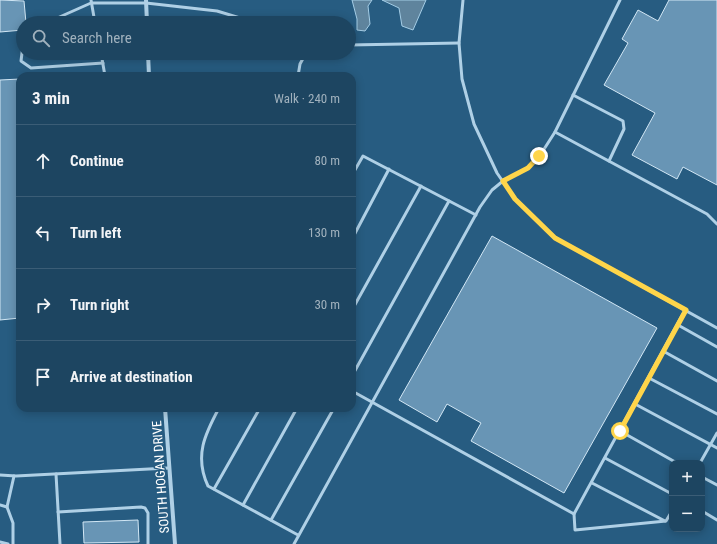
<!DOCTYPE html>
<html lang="en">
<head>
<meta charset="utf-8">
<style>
  body { margin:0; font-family:"Roboto Condensed",sans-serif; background:#2a4f6a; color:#f1f3f6 }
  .controls { position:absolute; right:12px; bottom:12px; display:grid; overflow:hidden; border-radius:8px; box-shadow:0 2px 10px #0003 }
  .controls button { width:36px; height:36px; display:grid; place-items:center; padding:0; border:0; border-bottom:1px solid #3b5d76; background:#1d4561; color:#f1f3f6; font:20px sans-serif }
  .stop { position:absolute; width:12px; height:12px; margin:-9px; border:3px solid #ffd54a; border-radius:50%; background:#fff }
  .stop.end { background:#ffd54a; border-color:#fff; box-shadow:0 1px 4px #0008 }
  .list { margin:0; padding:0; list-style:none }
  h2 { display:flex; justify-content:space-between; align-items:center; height:52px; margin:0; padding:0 16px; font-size:17px }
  h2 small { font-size:13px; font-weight:400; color:#a0b1bd }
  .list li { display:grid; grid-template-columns:26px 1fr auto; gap:12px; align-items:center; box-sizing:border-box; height:72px; padding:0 16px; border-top:1px solid #3b5d76 }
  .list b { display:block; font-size:15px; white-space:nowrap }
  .list em { font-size:13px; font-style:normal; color:#a0b1bd }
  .icon { flex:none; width:22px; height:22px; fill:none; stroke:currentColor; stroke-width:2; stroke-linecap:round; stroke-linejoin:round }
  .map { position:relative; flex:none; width:717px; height:544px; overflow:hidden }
  .search { position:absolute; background:#1d4561; box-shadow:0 2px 10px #0003; left:16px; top:16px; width:340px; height:44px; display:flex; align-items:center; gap:10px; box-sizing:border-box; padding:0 14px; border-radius:22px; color:#a0b1bd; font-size:15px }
  .panel { position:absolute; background:#1d4561; box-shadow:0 2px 10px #0003; left:16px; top:72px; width:340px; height:340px; border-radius:12px }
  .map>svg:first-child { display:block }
  .water { fill:#5f849d; stroke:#a4cde6 }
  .building { fill:#6895b5; stroke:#d2e7f5 }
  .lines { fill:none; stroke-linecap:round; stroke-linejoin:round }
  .service { stroke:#afd0e6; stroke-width:3 }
  .minor { stroke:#afd0e6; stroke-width:4 }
  .route { stroke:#ffd54a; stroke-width:5 }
  .labels { text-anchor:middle; stroke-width:3; stroke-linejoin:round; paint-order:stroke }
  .street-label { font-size:13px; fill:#fff; stroke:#275c81 }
</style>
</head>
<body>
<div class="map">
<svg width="717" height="544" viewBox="0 0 717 544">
  <rect width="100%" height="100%" fill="#275c81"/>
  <g class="water">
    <polygon points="352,0 372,0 368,6 370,24 365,31 357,30 357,19"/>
    <polygon points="382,0 426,0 413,30 402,26 399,8"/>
  </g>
  <g class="building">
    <polygon points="0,0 24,1 26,23 23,23 23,30 0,32"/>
    <polygon points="669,0 717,0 717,185 683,167 677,179 632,155 655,113 604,85 628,43 622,39 638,10 658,21"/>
    <polygon points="20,79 20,318 0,320 0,80"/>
    <polygon points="492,236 657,328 564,493 471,441 481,423 447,404 437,422 399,400"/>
    <polygon points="138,520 139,542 84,543 83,522"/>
  </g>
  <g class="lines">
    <g class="service">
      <polyline points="91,0 95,23"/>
      <polyline points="463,0 459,43 462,79 474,124 497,173 515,199 555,238 717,328"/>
      <polyline points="46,23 91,3 146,3 217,11 257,23"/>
      <polyline points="23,45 21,61 31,68 103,63"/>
      <polyline points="349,45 459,43"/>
      <polyline points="101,53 105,76"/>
      <polyline points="298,76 300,64 306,53"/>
      <polyline points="573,95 623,121 624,129 609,161"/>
      <polyline points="555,132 707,214 717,224"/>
      <polyline points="352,175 363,156 476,215"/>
      <polyline points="352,239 389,169"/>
      <polyline points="352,310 421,186"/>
      <polyline points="678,325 717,347"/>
      <polyline points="663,351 717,381"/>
      <polyline points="352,376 449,201"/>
      <polyline points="649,378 717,414"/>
      <polyline points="352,391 574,514 685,310"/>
      <polyline points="635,404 717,448"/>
      <path d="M219,408c-14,26 -25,48 -11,78l90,49"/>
      <polyline points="620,431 677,463"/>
      <polyline points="605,458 672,494"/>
      <polyline points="700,463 717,433"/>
      <polyline points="56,474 60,544"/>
      <polyline points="0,475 16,476 168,468"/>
      <polyline points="702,477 717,485"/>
      <polyline points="592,483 665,521"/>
      <polyline points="214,489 260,408"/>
      <polyline points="0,505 7,507"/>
      <polyline points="243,505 297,408"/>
      <polyline points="702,511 717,520"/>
      <polyline points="58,512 141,507 145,508 148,513 148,544"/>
      <polyline points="574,514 575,530 666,521 672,511"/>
      <polyline points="271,520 334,408"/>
      <polyline points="0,542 8,544"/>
      <polyline points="13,544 13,523 7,507 14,476"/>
      <polyline points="294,544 480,207 492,190 503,181 528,168 539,157 555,132 620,0"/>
    </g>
    <g class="minor">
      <polyline points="146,0 147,23"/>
      <polyline points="148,53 149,76"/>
      <polyline points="165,408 175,544"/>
    </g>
  </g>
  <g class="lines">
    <polyline class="route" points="539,156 528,168 503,181 515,199 555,238 686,310 620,431"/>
  </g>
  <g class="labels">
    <g class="street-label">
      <text transform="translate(160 477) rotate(-94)" y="5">SOUTH HOGAN DRIVE</text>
    </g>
  </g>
</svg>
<div class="controls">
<button>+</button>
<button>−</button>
</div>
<div class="stop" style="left:620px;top:431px"></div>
<div class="stop end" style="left:539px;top:156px"></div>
<div class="search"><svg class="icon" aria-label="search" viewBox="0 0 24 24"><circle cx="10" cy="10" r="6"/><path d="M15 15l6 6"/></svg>Search here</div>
<section class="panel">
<h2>3 min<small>Walk · 240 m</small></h2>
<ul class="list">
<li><svg class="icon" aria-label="ahead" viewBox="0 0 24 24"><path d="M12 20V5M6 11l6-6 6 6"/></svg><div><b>Continue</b></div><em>80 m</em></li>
<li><svg class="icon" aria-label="left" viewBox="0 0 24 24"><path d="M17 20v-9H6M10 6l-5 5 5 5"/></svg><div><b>Turn left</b></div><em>130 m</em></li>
<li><svg class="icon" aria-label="right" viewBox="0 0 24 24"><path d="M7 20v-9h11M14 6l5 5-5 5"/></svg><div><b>Turn right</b></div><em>30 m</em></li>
<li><svg class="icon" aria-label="arrive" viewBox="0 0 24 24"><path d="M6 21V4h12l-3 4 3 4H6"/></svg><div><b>Arrive at destination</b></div></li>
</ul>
</section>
</div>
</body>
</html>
